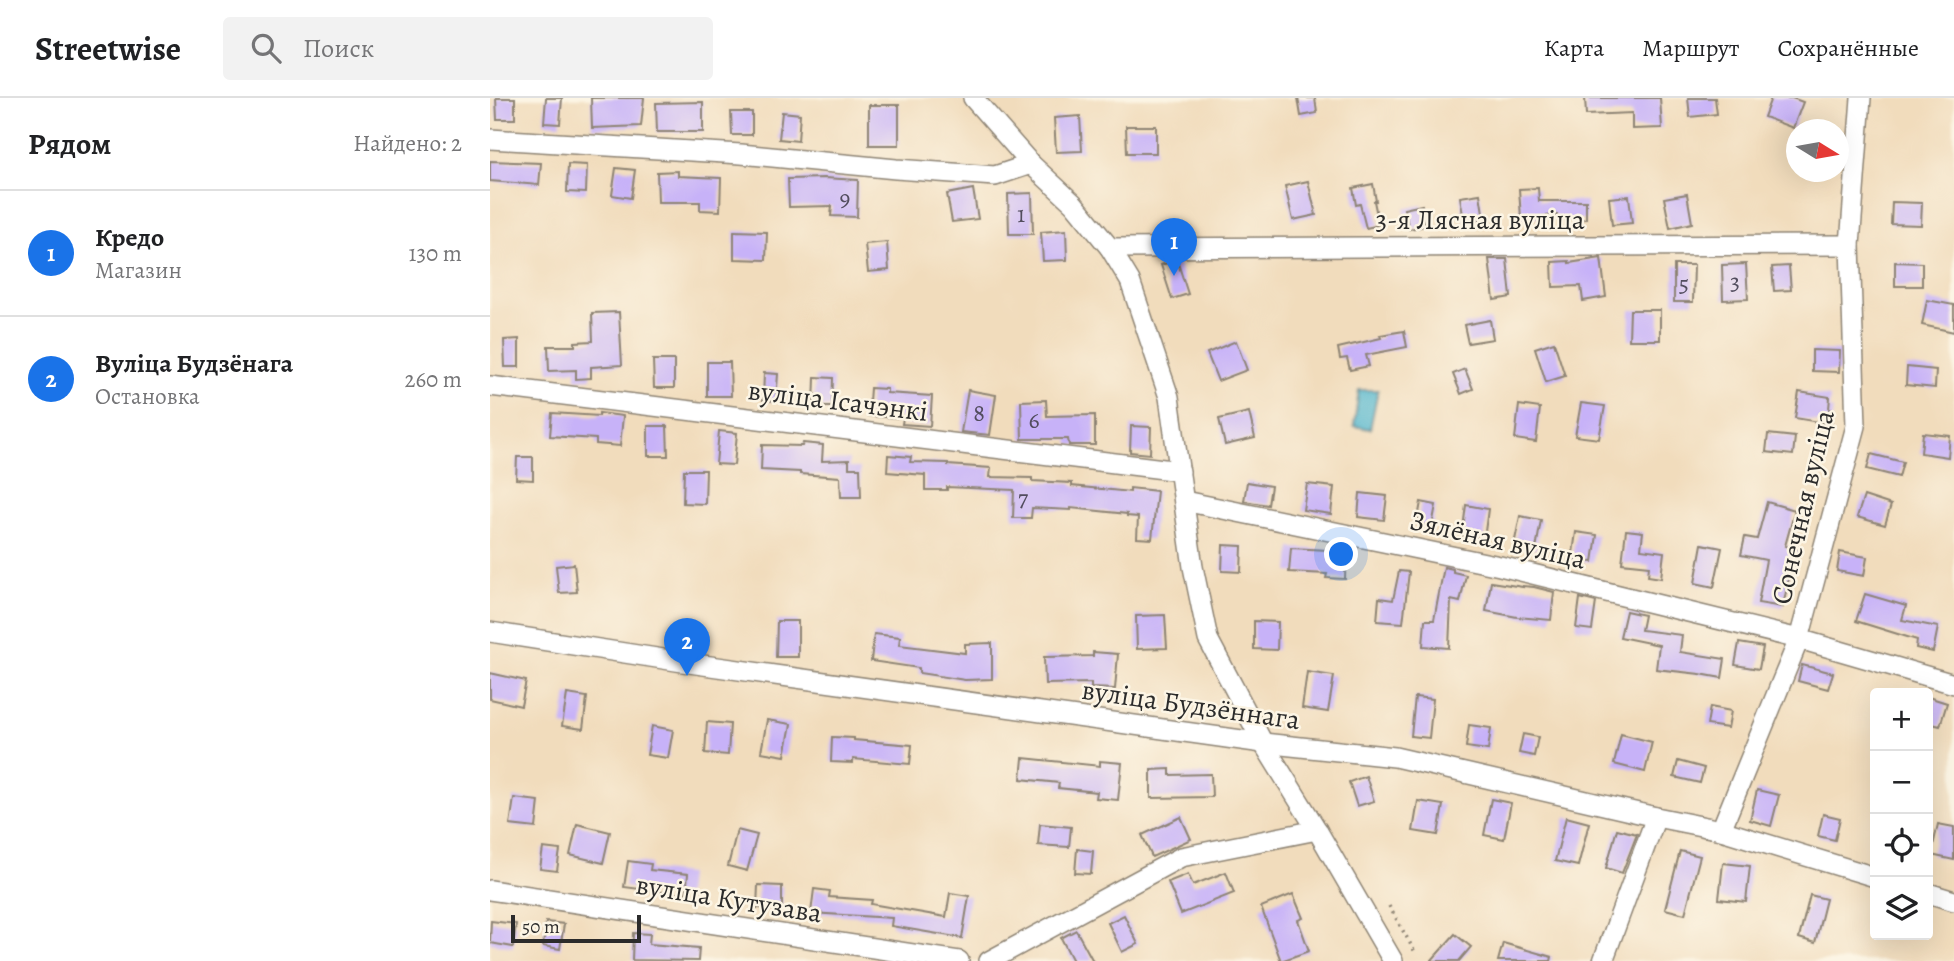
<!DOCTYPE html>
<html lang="ru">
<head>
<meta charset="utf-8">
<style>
  body { margin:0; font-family:Alegreya,serif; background:#f2f2f2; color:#202124 }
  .controls { position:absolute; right:21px; bottom:21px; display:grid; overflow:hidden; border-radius:7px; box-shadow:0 7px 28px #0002 }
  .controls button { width:63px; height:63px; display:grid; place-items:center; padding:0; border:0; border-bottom:2px solid #e0e0e0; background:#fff; color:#202124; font:35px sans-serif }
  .compass { position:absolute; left:1296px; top:21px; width:63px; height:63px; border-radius:50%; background:#fff; box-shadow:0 7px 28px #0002; rotate:101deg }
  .scale { position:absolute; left:21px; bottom:18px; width:130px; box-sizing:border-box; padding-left:7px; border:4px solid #2b2b2b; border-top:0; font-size:19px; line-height:24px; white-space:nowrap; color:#2b2b2b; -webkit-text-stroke:5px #fcf5e5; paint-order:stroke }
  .you { position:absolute; left:852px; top:457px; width:24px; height:24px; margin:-18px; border:5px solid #fff; border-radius:50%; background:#1a73e8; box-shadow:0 0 0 10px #1a73e833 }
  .badge { display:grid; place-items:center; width:46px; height:46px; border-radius:50%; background:#1a73e8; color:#fff; font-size:23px; font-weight:700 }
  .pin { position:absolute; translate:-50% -58px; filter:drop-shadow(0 2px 4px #0008) }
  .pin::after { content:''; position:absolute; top:37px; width:24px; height:21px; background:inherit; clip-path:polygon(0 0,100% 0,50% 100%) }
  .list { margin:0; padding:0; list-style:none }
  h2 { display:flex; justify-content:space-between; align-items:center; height:91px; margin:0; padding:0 28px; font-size:30px }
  h2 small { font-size:23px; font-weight:400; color:#757577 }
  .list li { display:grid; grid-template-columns:46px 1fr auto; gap:21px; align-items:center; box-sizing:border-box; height:126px; padding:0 28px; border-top:2px solid #e0e0e0 }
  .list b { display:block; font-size:26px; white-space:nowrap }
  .list p { margin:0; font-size:23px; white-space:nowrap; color:#757577 }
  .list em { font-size:23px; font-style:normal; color:#757577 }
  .icon { flex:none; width:38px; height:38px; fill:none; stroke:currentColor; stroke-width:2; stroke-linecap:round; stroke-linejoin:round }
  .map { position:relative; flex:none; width:1464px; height:863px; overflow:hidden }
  header { display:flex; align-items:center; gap:42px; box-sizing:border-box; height:98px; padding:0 35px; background:#fff; border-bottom:2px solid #e0e0e0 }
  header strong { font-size:33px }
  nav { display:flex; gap:38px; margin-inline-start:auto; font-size:24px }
  .search { width:490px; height:63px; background:#f2f2f2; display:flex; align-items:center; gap:18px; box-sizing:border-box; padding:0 24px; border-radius:7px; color:#757577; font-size:26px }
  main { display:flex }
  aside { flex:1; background:#fff }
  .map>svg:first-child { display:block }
  .water { fill:#4db4cc; stroke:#3c707c; stroke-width:2 }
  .building { fill:#c7b2f8 }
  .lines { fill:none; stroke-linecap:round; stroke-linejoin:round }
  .minor-casing { stroke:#8e8474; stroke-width:22 }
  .path { stroke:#8e8474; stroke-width:3.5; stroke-dasharray:2 5; stroke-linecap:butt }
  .minor { stroke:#fff; stroke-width:19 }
  .labels { text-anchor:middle; stroke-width:5; stroke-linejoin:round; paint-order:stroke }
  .number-label { font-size:24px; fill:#524d5e }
  .street-label { font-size:28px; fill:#2b2b2b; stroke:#fcf5e5 }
</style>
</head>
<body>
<header>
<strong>Streetwise</strong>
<div class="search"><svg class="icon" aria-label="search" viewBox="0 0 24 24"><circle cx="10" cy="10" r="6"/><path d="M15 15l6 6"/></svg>Поиск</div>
<nav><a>Карта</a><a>Маршрут</a><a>Сохранённые</a></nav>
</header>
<main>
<aside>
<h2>Рядом<small>Найдено: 2</small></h2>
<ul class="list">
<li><span class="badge">1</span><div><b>Кредо</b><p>Магазин</p></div><em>130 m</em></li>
<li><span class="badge">2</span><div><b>Вуліца Будзёнага</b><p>Остановка</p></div><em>260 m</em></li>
</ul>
</aside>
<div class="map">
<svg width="1464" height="863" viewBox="0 0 1464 863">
  <rect width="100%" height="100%" fill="#fcf5e5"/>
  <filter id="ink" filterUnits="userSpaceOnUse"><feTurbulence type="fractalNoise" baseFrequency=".0143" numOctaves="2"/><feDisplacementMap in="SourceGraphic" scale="14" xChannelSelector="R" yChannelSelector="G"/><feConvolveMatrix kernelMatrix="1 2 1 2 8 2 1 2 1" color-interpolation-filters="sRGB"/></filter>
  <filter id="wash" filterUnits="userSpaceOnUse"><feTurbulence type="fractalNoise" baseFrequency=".00686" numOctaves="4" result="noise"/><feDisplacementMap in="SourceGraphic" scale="28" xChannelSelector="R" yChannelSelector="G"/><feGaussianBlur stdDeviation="1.57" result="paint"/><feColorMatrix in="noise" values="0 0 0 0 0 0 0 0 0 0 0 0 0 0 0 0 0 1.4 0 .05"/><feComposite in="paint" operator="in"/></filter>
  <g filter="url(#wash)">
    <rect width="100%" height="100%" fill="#f1dcbc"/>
    <polygon class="water" points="869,292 888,292 880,331 864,328"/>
    <g id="blocks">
      <g class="building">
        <polygon points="6,0 25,0 25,21 7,21"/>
        <polygon points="56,0 72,0 70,26 54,25"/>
        <polygon points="101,0 154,0 151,28 102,30"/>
        <polygon points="808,0 825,0 827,15 811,18"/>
        <polygon points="1095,0 1170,0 1172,30 1142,31 1142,15 1096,17"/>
        <polygon points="1198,0 1225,0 1227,16 1200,19"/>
        <polygon points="1281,0 1302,0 1313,4 1303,30 1274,19"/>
        <polygon points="213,4 213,34 167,34 166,5"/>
        <rect x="379" y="7" width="30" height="40"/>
        <polygon points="241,14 262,14 262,37 242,37"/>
        <polygon points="292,14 310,16 308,43 289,41"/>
        <polygon points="590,18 592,53 566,54 564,20"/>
        <polygon points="636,28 666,28 666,55 637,55"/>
        <polygon points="0,63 51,65 49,87 0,83"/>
        <polygon points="78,66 97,67 96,95 77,94"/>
        <polygon points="126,70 145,72 141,100 122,97"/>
        <polygon points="188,73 188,78 231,80 230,113 210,112 210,104 168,104 167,74"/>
        <polygon points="334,80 368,82 367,119 341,118 342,108 299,109 298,81"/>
        <polygon points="818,83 826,117 803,122 795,88"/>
        <polygon points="883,86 886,103 884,103 889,127 876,130 870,106 866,107 863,90"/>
        <polygon points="1048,90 1049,103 1096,103 1096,121 1067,121 1067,117 1031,120 1029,91"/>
        <polygon points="483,91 488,121 462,124 457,96"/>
        <polygon points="542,95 543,136 519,136 518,96"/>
        <polygon points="990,96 994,121 974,123 970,99"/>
        <polygon points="1197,96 1202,125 1180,130 1174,100"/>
        <polygon points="1139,98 1142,125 1122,127 1119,100"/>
        <polygon points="1402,104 1432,105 1431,127 1401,126"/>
        <polygon points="932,107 936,128 919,131 914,111"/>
        <polygon points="576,132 577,162 553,163 551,134"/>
        <polygon points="244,133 277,134 276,162 244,161"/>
        <polygon points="397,144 399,172 378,174 375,146"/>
        <polygon points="1111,160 1116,199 1093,203 1091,188 1063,189 1062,164 1079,163 1079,165"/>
        <polygon points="999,161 1017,161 1021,199 1004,202"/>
        <polygon points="687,162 698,196 682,201 671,167"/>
        <polygon points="1405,164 1432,165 1432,188 1405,188"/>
        <polygon points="1256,166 1258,201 1233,202 1232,167"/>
        <polygon points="1184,167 1204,167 1203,204 1184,204"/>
        <polygon points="1299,168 1301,192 1284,193 1282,169"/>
        <polygon points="1437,202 1464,207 1464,234 1432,227"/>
        <polygon points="1140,212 1170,212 1170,242 1139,242"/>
        <polygon points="129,214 132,267 101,269 101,280 86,281 86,272 59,273 58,248 85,248 85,244 103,243 102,215"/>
        <polygon points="1000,222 1003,241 978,245 974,227"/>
        <polygon points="914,233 917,249 876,257 879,268 860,272 857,260 850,261 848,250 891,240 890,237"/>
        <polygon points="29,241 29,269 15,269 14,242"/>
        <polygon points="746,243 757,272 728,283 717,255"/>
        <polygon points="1064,244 1075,278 1056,284 1045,250"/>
        <polygon points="1322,252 1350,253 1349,274 1322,273"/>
        <polygon points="163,262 184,262 184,290 164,290"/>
        <polygon points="217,264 240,264 241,298 217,298"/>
        <polygon points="1417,269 1446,272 1445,290 1416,287"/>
        <polygon points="975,271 983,291 971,296 963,276"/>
        <polygon points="274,275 288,276 286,303 273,302"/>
        <polygon points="325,279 343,280 342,309 324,309"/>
        <polygon points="380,290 397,291 397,295 442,298 440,328 412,326 413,320 378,318"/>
        <polygon points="478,292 506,297 500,337 471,334"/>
        <polygon points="1309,294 1340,299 1339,311 1343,312 1341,326 1305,320"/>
        <polygon points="556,302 557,318 605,317 605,347 579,347 578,341 532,341 531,303"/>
        <polygon points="1091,305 1115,308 1109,341 1085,338"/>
        <polygon points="1029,307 1050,310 1046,344 1025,341"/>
        <polygon points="759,314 765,340 735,347 729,321"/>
        <polygon points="62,315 109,318 109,315 133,318 130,348 106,346 106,341 60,338"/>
        <polygon points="158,328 177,328 178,358 158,358"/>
        <polygon points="641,328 661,329 660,356 640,354"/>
        <polygon points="229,333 247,335 244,367 226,366"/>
        <polygon points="1433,335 1460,338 1458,359 1431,355"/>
        <polygon points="1278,336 1305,339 1303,357 1276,354"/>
        <polygon points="313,345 333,347 332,363 359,362 359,370 370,370 371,399 351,399 350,379 310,376 310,374 271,372 272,347 312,348"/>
        <polygon points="1381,356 1413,364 1409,379 1377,371"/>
        <polygon points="398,357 421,359 420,364 458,365 458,367 501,370 500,379 542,380 542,383 582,385 582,388 640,394 640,390 667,393 662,441 647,440 648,419 637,418 637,416 581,410 581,412 542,410 541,420 523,420 524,392 457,389 457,392 435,392 435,377 397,374"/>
        <polygon points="27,359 43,359 43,382 26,381"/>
        <polygon points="194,372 216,372 215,406 193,405"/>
        <polygon points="757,384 781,388 778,407 754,403"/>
        <polygon points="817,386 844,389 841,416 813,412"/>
        <polygon points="870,395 897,398 894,422 868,419"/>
        <polygon points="1374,398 1401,407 1395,427 1367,419"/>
        <polygon points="931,404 946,407 942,428 927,426"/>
        <polygon points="1277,404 1305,412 1295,448 1310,451 1306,469 1301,468 1293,509 1268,505 1276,462 1251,457 1255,439 1267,441"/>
        <polygon points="976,407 998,411 994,441 972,438"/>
        <polygon points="1030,418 1051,422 1046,451 1024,447"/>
        <polygon points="1136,432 1153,434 1151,451 1174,454 1171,480 1158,478 1159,468 1132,465"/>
        <polygon points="1086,434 1107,437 1103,464 1082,462"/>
        <polygon points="1212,446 1232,450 1224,489 1205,485"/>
        <polygon points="733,447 752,448 751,474 732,473"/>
        <polygon points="801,450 856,453 855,481 836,480 837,476 799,474"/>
        <polygon points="1350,454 1377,459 1374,478 1347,473"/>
        <polygon points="84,466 87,494 69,495 66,468"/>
        <polygon points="954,469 963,471 963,474 976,477 970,504 961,502 959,550 933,548 935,522 944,522"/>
        <polygon points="909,473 919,474 913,525 887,523 889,500 903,502"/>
        <polygon points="1001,484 1033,489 1033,488 1044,489 1064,494 1061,522 1027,519 996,513"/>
        <polygon points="1375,496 1416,508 1412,522 1448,529 1443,554 1426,550 1427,542 1366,523"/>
        <polygon points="1090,500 1106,504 1102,532 1086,530"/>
        <polygon points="1136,513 1154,517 1151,532 1192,537 1190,554 1235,561 1232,580 1210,576 1166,571 1169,547 1130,539"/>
        <polygon points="675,517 677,550 647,551 646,518"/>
        <polygon points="287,523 308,523 308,559 286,559"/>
        <polygon points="764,523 788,524 787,552 764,551"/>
        <polygon points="384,536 410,539 409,547 475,555 475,546 502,545 502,581 475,582 429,575 429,570 381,563"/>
        <polygon points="1249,545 1273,549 1269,571 1245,567"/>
        <polygon points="603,554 628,556 625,591 601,590 601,585 555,586 554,559 603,558"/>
        <polygon points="1312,567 1343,575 1338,591 1308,583"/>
        <polygon points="817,574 844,578 838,614 812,610"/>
        <polygon points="0,575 36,583 31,608 0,601"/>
        <polygon points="77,596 97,599 93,631 72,628"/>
        <polygon points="925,599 943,601 939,640 921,638"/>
        <polygon points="1438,599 1457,605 1450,628 1438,625"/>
        <polygon points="1220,609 1241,613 1238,630 1217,627"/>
        <polygon points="277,622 301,626 295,658 271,654"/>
        <polygon points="217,624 240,626 238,657 215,655"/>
        <polygon points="979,627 1001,630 998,652 976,649"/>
        <polygon points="162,628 183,632 178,660 157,657"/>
        <polygon points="1033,636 1048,639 1044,658 1029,655"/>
        <polygon points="1131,636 1162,644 1155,674 1124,666"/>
        <polygon points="342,639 364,640 364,642 422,647 420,666 363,661 363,665 341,664"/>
        <polygon points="533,660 610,668 610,663 632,665 628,702 606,700 607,694 568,690 569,685 531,681"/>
        <polygon points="1188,663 1214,670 1210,685 1184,679"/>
        <polygon points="680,671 680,677 721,676 722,699 661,700 661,672"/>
        <polygon points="876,678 884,703 867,708 859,684"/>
        <polygon points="1267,692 1289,697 1281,728 1260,722"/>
        <polygon points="24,700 49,703 46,730 20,727"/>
        <polygon points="1001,701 1021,705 1014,741 994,737"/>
        <polygon points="928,703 953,707 948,737 923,733"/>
        <polygon points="1333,716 1350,720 1345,742 1328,738"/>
        <polygon points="691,719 701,741 662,759 652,737"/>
        <polygon points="1076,719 1099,725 1088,768 1065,763"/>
        <polygon points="87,726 120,734 113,765 80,757"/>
        <polygon points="550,726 581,729 579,749 548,747"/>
        <polygon points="1448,726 1464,729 1464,762 1441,757"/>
        <polygon points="1127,731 1147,736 1132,775 1116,770"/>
        <polygon points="247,732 267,737 257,773 238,768"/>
        <polygon points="53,750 70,752 67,773 50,771"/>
        <polygon points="587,751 603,753 601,776 585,775"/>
        <polygon points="1190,753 1210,758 1195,816 1175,811"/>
        <polygon points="138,763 161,766 160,772 198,776 196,797 134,789"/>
        <polygon points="1233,765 1260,768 1256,804 1229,801"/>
        <polygon points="736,774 744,795 691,816 678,784 698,776 703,787"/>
        <polygon points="268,787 292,788 292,811 267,810"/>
        <polygon points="324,791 340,793 339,799 382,802 381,806 456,819 460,795 479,798 472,840 401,828 402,820 321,815"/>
        <polygon points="803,796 813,820 808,822 819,853 791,863 771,809"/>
        <polygon points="1320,797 1336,801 1325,845 1309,840"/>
        <polygon points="634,817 648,846 632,854 618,825"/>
        <polygon points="1,823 26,826 23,849 0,845"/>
        <polygon points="56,824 74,826 70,851 53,848"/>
        <polygon points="586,832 603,863 583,863 571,840"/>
        <polygon points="143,835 160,836 159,846 209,850 208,863 142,862"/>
        <polygon points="965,836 981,849 969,863 941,863"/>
        <polygon points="1013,845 1062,859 1061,863 1008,863"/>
      </g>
    </g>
  </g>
  <g filter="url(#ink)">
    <use href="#blocks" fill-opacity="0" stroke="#8e8474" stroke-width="2"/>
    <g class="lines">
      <g class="minor-casing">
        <g id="minor">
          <polyline points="483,0 541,66 584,106 620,150 640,183 679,299 703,469 718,541 773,645 827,732 903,863"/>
          <polyline points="0,41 251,56 406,71 505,78 541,66"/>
          <polyline points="620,150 1360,147"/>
          <polyline points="0,288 690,373"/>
          <polyline points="694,403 1010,468 1309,541 1464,586"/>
          <polyline points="0,534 199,565 773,645 905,659 1166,719 1231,732 1385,779"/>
          <polyline points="1231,732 1309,541 1366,328 1360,147 1371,0"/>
          <polyline points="0,792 469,863"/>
          <polyline points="1438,795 1464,803"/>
          <polyline points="499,863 691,759 827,732"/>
          <polyline points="1113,863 1166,719"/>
        </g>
      </g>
      <polyline class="path" points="899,808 925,854"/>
      <use href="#minor" class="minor"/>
    </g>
  </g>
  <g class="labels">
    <g class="number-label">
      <text x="355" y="108">9</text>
      <text x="531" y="124">1</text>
      <text x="1245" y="192">3</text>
      <text x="1194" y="194">5</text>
      <text x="489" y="323">8</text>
      <text x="544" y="330">6</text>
      <text x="533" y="408">7</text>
    </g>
    <g class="street-label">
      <text x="990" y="131">3-я Лясная вуліца</text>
      <text transform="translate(348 302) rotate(7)" y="10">вуліца Ісачэнкі</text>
      <text transform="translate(1312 409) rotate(-77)" y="10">Сонечная вуліца</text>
      <text transform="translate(1008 441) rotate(13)" y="10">Зялёная вуліца</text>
      <text transform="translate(701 606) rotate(8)" y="10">вуліца Будзённага</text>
      <text transform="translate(239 800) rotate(9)" y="10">вуліца Кутузава</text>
    </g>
  </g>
</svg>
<div class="controls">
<button>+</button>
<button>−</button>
<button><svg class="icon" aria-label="locate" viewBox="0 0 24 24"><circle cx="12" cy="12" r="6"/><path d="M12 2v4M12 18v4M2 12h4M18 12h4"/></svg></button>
<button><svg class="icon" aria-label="layers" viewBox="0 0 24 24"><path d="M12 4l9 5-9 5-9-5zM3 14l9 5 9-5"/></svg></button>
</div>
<svg class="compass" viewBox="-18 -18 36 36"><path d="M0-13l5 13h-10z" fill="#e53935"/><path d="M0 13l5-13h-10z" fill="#757577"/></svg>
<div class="scale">50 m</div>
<div class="you"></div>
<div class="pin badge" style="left:684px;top:178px">1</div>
<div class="pin badge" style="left:197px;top:578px">2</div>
</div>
</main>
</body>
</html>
